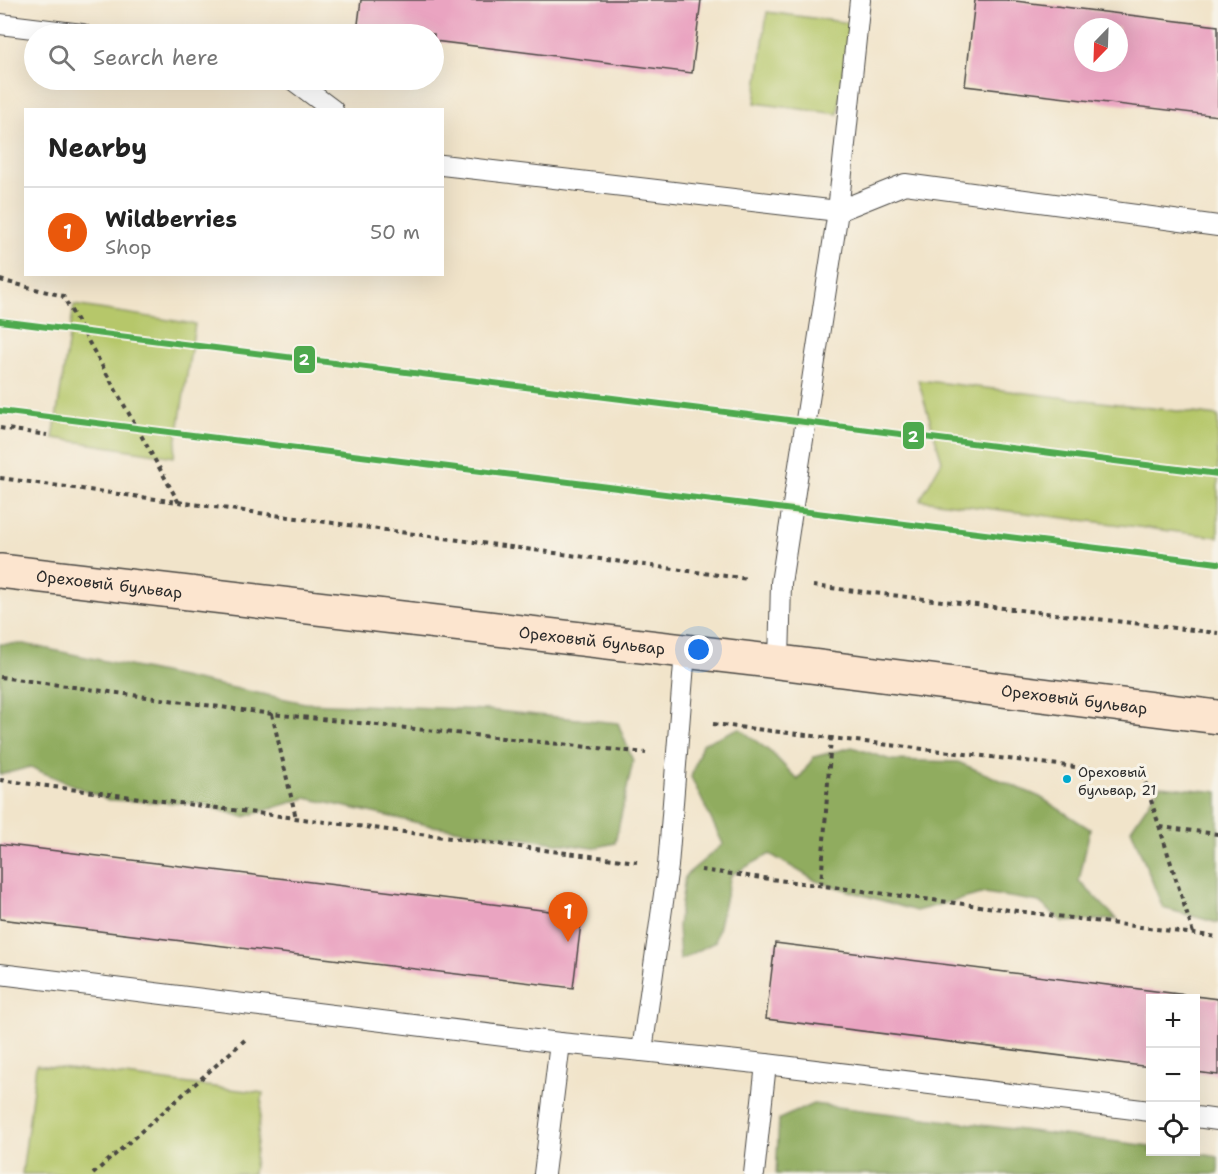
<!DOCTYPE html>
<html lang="en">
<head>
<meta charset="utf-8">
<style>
  body { margin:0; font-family:"Shantell Sans",sans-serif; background:#f2f2f2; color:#222 }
  .controls { position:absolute; right:18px; bottom:18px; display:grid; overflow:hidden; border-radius:0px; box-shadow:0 6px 24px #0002 }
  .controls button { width:54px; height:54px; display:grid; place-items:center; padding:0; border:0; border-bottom:2px solid #e0e0e0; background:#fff; color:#222; font:30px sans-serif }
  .compass { position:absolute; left:1074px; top:18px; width:54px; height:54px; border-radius:50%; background:#fff; box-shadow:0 6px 24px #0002; rotate:203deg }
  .you { position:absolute; left:699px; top:650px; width:21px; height:21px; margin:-15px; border:4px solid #fff; border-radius:50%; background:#1a73e8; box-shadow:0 0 0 9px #1a73e833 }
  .badge { display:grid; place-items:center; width:39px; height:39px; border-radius:50%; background:#ea580c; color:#fff; font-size:20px; font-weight:700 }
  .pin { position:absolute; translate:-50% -50px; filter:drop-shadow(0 2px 3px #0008) }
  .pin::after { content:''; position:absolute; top:32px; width:21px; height:18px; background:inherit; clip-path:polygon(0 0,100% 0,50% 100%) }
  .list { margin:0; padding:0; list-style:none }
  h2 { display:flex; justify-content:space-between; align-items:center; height:78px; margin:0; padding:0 24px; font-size:26px }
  h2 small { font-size:20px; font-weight:400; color:#767676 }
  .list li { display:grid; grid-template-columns:39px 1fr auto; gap:18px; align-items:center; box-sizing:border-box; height:90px; padding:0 24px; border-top:2px solid #e0e0e0 }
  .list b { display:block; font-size:22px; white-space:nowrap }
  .list p { margin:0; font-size:20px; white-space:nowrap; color:#767676 }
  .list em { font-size:20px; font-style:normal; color:#767676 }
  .icon { flex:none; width:33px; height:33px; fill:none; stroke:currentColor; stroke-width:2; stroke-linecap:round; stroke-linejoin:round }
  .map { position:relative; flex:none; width:1218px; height:1174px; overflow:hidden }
  .search { position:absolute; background:#fff; box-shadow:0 6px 24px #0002; left:24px; top:24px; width:420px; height:66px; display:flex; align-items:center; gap:15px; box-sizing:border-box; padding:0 21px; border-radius:33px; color:#767676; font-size:22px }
  .panel { position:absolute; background:#fff; box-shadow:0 6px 24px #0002; left:24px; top:108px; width:420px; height:168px; border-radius:0px }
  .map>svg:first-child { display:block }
  .green { fill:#b6c76a; stroke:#70794a; stroke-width:1.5 }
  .forest { fill:#90ac5e; stroke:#5e6c44; stroke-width:1.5 }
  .building { fill:#eaa4c1; fill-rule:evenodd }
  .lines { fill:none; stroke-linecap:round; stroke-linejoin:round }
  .service-casing { stroke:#494743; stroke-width:22 }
  .secondary-casing { stroke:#494743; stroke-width:36 }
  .path { stroke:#494743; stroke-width:4; stroke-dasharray:4.5 4.5; stroke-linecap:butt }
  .service { stroke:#fff; stroke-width:20 }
  .secondary { stroke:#fce5cf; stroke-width:33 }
  .metro-1-casing { stroke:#f7f3e8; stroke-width:10 }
  .metro-1 { stroke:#4da94d; stroke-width:6 }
  .bus-dot { fill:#00a9ce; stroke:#f7f3e8; stroke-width:2 }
  .labels { text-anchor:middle; stroke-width:6; stroke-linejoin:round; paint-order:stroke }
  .bus-label { font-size:14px; fill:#2b2b2b; stroke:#f7f3e8; text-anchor:start }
  .street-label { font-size:16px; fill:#2b2b2b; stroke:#f7f3e8 }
  .line-badge { stroke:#f7f3e8; stroke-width:2 }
  .badge-label { font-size:16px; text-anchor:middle; font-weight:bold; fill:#fff }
</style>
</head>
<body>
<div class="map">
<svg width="1218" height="1174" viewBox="0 0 1218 1174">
  <rect width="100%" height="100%" fill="#f7f3e8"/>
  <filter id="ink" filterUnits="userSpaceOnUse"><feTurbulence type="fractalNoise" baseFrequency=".0167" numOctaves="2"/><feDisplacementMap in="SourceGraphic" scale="12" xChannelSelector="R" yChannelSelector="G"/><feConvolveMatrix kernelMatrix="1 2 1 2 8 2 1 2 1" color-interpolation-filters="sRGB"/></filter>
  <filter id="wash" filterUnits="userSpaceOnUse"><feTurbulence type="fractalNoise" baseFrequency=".008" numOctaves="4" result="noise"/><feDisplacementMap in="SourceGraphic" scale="24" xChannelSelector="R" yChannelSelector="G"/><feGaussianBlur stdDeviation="1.35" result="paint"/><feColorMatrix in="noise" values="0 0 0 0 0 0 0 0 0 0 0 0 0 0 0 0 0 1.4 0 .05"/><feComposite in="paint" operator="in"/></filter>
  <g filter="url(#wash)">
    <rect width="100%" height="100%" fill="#f1e4ca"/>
    <g class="green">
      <polygon points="767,12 850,23 838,114 755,103"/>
      <polygon points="74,305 195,324 174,457 53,438"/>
      <polygon points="918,380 1218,416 1218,537 920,500 942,461"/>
      <polygon points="36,1065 263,1093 253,1174 22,1174"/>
    </g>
    <g class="forest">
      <polygon points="0,644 24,644 305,703 487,710 618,723 633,761 615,843 593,848 432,826 306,798 244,817 199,804 108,800 30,767 0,775"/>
      <polygon points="739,728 773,754 798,780 814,757 852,747 891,760 958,762 1040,797 1090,829 1079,881 1117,919 1063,922 1039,902 985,893 916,911 816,881 770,854 731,875 715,942 680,960 678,926 685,876 723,844 691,777 702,744"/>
      <polygon points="1160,786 1218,792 1218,923 1163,908 1131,829"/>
      <polygon points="813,1104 1150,1146 1150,1152 1187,1152 1218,1157 1218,1174 776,1174 779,1119"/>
    </g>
    <g id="blocks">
      <g class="building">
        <polygon points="361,0 701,0 692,73 434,41 434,34 380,34 357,32"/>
        <path d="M975,0h31l212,26v90l-253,-30zM1083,27h36v36h-36z"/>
        <polygon points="0,844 582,915 573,988 0,919"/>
        <polygon points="775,943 1218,999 1218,1075 1196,1072 1196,999 1150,999 1150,1067 766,1019"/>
      </g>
    </g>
  </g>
  <g filter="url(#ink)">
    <use href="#blocks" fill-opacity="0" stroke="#494743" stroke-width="1.5"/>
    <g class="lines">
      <g class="service-casing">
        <g id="service">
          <polyline points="0,24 82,34"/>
          <polyline points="293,80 333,110"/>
          <polyline points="442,165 838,211 905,184 1218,226"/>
          <polyline points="779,662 781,583 838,211 860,0"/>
          <polyline points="0,974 560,1043"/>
          <polyline points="642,1051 766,1064 754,1174"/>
          <polyline points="766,1064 1150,1111"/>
          <polyline points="1196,1117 1218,1120"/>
          <polyline points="544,1174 560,1043 642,1051 668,866 685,651"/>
        </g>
      </g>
      <g class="secondary-casing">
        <g id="secondary">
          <path id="s1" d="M0,571l779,91 439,55"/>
        </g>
      </g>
      <g class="path">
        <polyline points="0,280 63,296 179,503"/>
        <polyline points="0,428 47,435"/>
        <polyline points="0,478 748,579"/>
        <polyline points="813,586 1218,633"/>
        <polyline points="0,677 272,714 646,753"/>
        <polyline points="272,714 296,818"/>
        <polyline points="713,724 1143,775 1193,933"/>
        <polyline points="0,780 637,862"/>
        <polyline points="1160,827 1218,834"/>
        <polyline points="701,870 1218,937"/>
        <polyline points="821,885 831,737"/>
        <polyline points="93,1174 247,1038"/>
      </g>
      <use href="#service" class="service"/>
      <use href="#secondary" class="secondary"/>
      <g class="metro-1-casing">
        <g id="metro-1">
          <polyline points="0,321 1218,474"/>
          <polyline points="0,411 1218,563"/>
        </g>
      </g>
      <use href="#metro-1" class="metro-1"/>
    </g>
  </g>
  <circle class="bus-dot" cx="1067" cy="779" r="5"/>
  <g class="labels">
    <g class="bus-label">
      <text x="1078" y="777">Ореховый<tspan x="1078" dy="18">бульвар, 21</tspan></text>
    </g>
    <g class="street-label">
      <text dy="6" stroke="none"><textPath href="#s1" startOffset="110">Ореховый бульвар</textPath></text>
      <text dy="6" stroke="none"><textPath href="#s1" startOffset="596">Ореховый бульвар</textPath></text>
      <text dy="6" stroke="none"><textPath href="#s1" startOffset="1082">Ореховый бульвар</textPath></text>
    </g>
  </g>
  <g class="line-badge">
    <rect x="293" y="345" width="23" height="29" rx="6" fill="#4da94d"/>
    <rect x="902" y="421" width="23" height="29" rx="6" fill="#4da94d"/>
  </g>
  <g class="badge-label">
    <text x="304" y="365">2</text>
    <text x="913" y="442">2</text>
  </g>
</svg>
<div class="controls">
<button>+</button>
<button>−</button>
<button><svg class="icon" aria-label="locate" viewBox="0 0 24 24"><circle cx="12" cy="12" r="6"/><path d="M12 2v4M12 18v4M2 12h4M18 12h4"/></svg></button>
</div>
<svg class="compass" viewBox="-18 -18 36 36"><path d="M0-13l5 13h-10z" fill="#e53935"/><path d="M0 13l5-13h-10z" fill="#767676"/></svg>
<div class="you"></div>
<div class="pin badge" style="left:568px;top:942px">1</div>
<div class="search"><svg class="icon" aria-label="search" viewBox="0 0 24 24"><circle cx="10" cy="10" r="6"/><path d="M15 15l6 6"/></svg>Search here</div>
<section class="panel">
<h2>Nearby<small></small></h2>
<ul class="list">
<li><span class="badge">1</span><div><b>Wildberries</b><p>Shop</p></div><em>50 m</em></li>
</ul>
</section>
</div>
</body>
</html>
